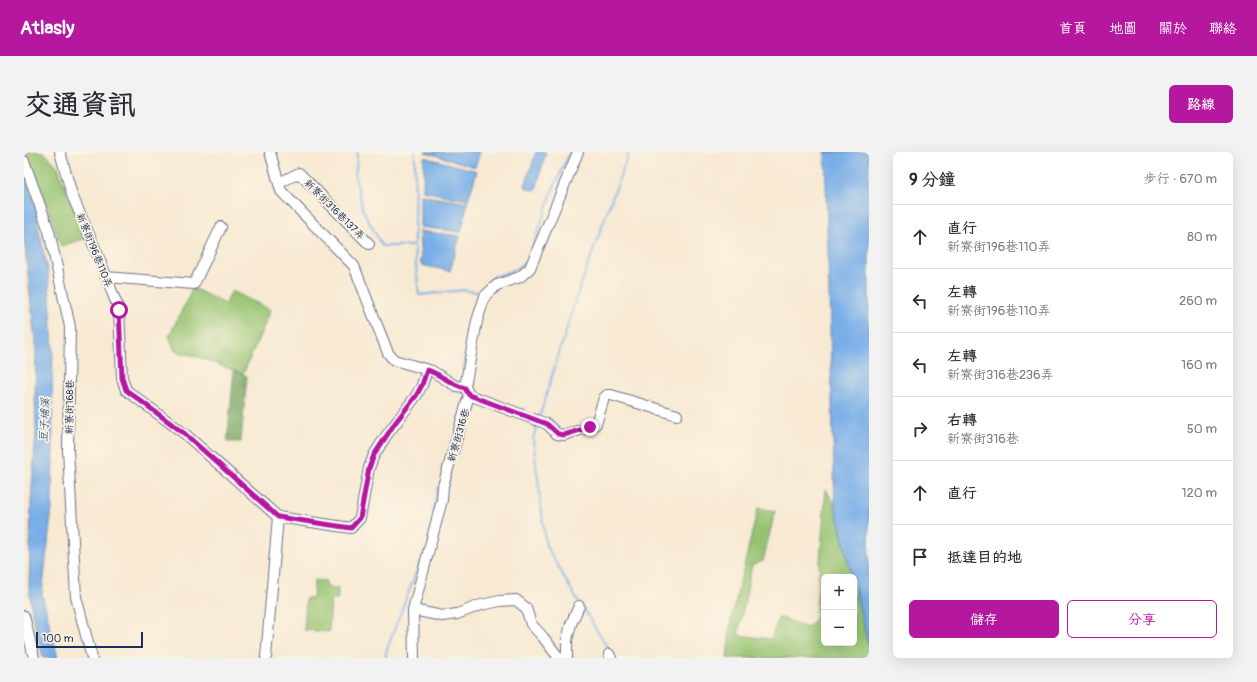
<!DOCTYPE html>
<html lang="zh-TW">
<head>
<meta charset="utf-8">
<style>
  body { margin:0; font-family:Pangolin,"LXGW WenKai TC",sans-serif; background:#f2f2f3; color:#2b2b33 }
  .controls { position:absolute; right:12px; bottom:12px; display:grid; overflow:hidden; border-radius:6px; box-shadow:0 4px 16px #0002 }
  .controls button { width:36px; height:36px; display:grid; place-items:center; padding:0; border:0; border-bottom:1px solid #e1e1e2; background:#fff; color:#2b2b33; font:20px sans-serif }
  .scale { position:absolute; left:12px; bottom:10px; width:107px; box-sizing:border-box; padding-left:4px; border:2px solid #1b2f5e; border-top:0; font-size:11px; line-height:14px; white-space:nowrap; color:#1b2f5e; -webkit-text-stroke:3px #fcf5e5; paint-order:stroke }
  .stop { position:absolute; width:12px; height:12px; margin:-9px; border:3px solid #b5179e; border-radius:50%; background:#fff }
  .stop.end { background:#b5179e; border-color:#fff; box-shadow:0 1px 4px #0008 }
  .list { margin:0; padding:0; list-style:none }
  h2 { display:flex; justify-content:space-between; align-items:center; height:52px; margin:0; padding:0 16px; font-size:17px }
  h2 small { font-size:13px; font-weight:400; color:#7c7c81 }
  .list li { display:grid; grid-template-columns:26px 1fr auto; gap:12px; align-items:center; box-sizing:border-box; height:64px; padding:0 16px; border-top:1px solid #e1e1e2 }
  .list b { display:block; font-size:15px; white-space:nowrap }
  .list p { margin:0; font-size:13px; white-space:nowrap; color:#7c7c81 }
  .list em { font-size:13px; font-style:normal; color:#7c7c81 }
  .actions { display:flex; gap:8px; padding:12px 16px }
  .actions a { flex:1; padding:9px 0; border:1px solid #b5179e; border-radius:6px; text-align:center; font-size:14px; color:#b5179e }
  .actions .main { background:#b5179e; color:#fff }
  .icon { flex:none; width:22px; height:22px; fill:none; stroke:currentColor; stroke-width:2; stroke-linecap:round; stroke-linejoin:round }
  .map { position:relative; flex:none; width:845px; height:506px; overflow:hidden; border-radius:6px }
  header { display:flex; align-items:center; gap:24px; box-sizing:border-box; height:56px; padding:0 20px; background:#b5179e; color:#fff }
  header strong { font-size:19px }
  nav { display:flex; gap:22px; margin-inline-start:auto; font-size:14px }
  .intro { display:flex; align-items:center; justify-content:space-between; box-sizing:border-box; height:96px; padding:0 24px }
  h1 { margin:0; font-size:28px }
  .button { padding:10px 18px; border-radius:6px; background:#b5179e; color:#fff; font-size:14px; font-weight:700 }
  main { display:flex; gap:24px; padding:0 24px }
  aside { flex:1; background:#fff; border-radius:6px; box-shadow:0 4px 16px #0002 }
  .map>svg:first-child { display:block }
  .green { fill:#97c371; stroke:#597968 }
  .forest { fill:#79a963; stroke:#4a6c60 }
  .water { fill:#79afe8; stroke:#4a6fa3 }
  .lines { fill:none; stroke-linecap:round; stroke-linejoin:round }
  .stream { stroke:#79afe8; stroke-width:2 }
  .minor-casing { stroke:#687087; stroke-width:12 }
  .minor { stroke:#fff; stroke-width:10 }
  .route { stroke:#b5179e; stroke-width:5 }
  .labels { text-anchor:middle; stroke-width:3.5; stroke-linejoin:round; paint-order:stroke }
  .street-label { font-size:10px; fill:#1b2f5e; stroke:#fcf5e5 }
  .water-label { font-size:11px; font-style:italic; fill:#375587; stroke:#fcf5e5 }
</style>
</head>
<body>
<header>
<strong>Atlasly</strong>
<nav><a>首頁</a><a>地圖</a><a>關於</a><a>聯絡</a></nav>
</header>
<div class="intro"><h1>交通資訊</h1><a class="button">路線</a></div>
<main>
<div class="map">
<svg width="845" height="506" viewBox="0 0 845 506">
  <rect width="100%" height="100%" fill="#fcf5e5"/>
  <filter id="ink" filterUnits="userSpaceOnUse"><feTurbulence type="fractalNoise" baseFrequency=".025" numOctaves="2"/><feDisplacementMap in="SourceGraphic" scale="8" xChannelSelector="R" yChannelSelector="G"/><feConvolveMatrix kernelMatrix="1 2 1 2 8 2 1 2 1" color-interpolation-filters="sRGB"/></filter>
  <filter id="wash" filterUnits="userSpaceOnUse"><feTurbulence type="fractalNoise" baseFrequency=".012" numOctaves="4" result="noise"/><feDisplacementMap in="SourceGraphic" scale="16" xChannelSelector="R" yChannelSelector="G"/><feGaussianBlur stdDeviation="0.9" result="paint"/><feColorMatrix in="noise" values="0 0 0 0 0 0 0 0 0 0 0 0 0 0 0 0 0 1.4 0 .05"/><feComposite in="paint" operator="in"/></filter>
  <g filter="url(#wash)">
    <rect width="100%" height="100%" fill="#f8e9d2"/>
    <g class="green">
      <polygon points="0,0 20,0 34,15 44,44 63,86 37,94 25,59"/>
      <polygon points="169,136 201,152 208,139 247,158 219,222 177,206 151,199 145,184"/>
      <polygon points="802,337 811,354 828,425 800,425 800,491 830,491 830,433 845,497 845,506 703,506 707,468 734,356 751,359 739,409 728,413 714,483 747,487 755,465 784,475 791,467"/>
      <polygon points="290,428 302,429 302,435 314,436 314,447 307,447 305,480 280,478 282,446 289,446"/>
    </g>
    <polygon class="forest" points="210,219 223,224 217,290 203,290"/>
    <g class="water">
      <polygon points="401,0 456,0 451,15"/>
      <polygon points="512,0 522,0 512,38 509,38 502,36 501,33"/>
      <polygon points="801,0 845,0 845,497 830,433 830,425 828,425 811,354"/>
      <polygon points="400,5 453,19 444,48 399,39"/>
      <polygon points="0,21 13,58 14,74 24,120 27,158 29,198 28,249 29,296 28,356 18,442 34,506 19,506 8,461 5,434 7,348 12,280 11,244 12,199 0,85"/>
      <polygon points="396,43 444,51 437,80 396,75"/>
      <polygon points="395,79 436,84 426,119 397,113"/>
    </g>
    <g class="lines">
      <g class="stream">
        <polyline points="333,0 333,6 331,24 339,58 358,94 390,94 395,143 439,138 458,141"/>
        <polyline points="390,94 391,0"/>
        <polyline points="459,140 468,126 494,116 504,108 529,37 546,0"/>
        <path d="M440,217c1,-20 4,-40 11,-58"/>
        <polyline points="516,263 553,143 605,0"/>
        <polyline points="513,274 509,287 522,394 555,451"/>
        <polyline points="409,362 414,335"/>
        <polyline points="559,456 585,498"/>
        <polyline points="362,506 362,500 381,449 396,411"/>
      </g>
    </g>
  </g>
  <g filter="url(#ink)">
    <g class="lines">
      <g class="minor-casing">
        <g id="minor">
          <polyline points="36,0 48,43 73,101 95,158 98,226 102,238 161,282 254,365 327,376 336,366 345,316 350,303 362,284 392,244 398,233 403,218"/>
          <polyline points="246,0 257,39 330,114 364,201 370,208 408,219 432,234 441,235 445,243 419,334 418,348 389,458 390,506"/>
          <polyline points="0,9 25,79 46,175 44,298 52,445 68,506"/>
          <polyline points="255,31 275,21 345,92"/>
          <polyline points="82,125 170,132 197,75"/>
          <polyline points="441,235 453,169 461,144 473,133 496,125 506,116 554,0"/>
          <polyline points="445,243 523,272 533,282 540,283 566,275 572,272 580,246 583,243 587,243 653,263"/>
          <polyline points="389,458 418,464 433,462 457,453 476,449 492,448 502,456 507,472 519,485 535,506"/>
          <polyline points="0,464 10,506"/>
          <polyline points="585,502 587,506"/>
          <polyline points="242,505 254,365"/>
          <polyline points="543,506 543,488 547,472 555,454"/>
        </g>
      </g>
      <use href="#minor" class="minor"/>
    </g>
  </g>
  <g class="lines" filter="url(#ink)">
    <path class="route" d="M95,158l3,68 4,12 59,44 93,83 73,11 9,-10 9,-50 5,-13 21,-32 21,-27 6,-11 5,-15c14,4 22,14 38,18l4,7 78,29 11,10 6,1 26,-8"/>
  </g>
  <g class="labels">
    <g class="street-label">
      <text transform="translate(311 57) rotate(45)" y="4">新寮街316巷137弄</text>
      <text transform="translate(71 98) rotate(68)" y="4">新寮街196巷110弄</text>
      <text transform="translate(45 255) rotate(-89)" y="4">新寮街168巷</text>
      <text transform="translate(434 283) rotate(-74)" y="4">新寮街316巷</text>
    </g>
    <g class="water-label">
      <text transform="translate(20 268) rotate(-87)" y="4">豆子埔溪</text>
    </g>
  </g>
</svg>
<div class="controls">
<button>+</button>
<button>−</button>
</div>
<div class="scale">100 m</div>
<div class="stop" style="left:95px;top:158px"></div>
<div class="stop end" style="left:566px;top:275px"></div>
</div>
<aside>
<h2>9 分鐘<small>步行 · 670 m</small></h2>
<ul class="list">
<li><svg class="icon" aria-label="ahead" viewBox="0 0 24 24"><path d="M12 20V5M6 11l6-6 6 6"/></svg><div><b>直行</b><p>新寮街196巷110弄</p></div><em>80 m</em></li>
<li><svg class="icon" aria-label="left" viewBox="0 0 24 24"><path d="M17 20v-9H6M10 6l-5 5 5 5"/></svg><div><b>左轉</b><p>新寮街196巷110弄</p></div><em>260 m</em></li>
<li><svg class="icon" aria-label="left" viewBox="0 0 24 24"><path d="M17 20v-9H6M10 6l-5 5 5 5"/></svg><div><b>左轉</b><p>新寮街316巷236弄</p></div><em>160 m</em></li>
<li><svg class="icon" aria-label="right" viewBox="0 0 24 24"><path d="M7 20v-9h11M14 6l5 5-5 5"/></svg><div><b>右轉</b><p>新寮街316巷</p></div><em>50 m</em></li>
<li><svg class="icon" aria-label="ahead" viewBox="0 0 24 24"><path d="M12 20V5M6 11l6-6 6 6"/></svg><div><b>直行</b></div><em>120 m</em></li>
<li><svg class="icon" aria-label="arrive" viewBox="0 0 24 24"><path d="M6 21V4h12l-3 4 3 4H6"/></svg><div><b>抵達目的地</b></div></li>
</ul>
<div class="actions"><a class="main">儲存</a><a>分享</a></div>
</aside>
</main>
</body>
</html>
